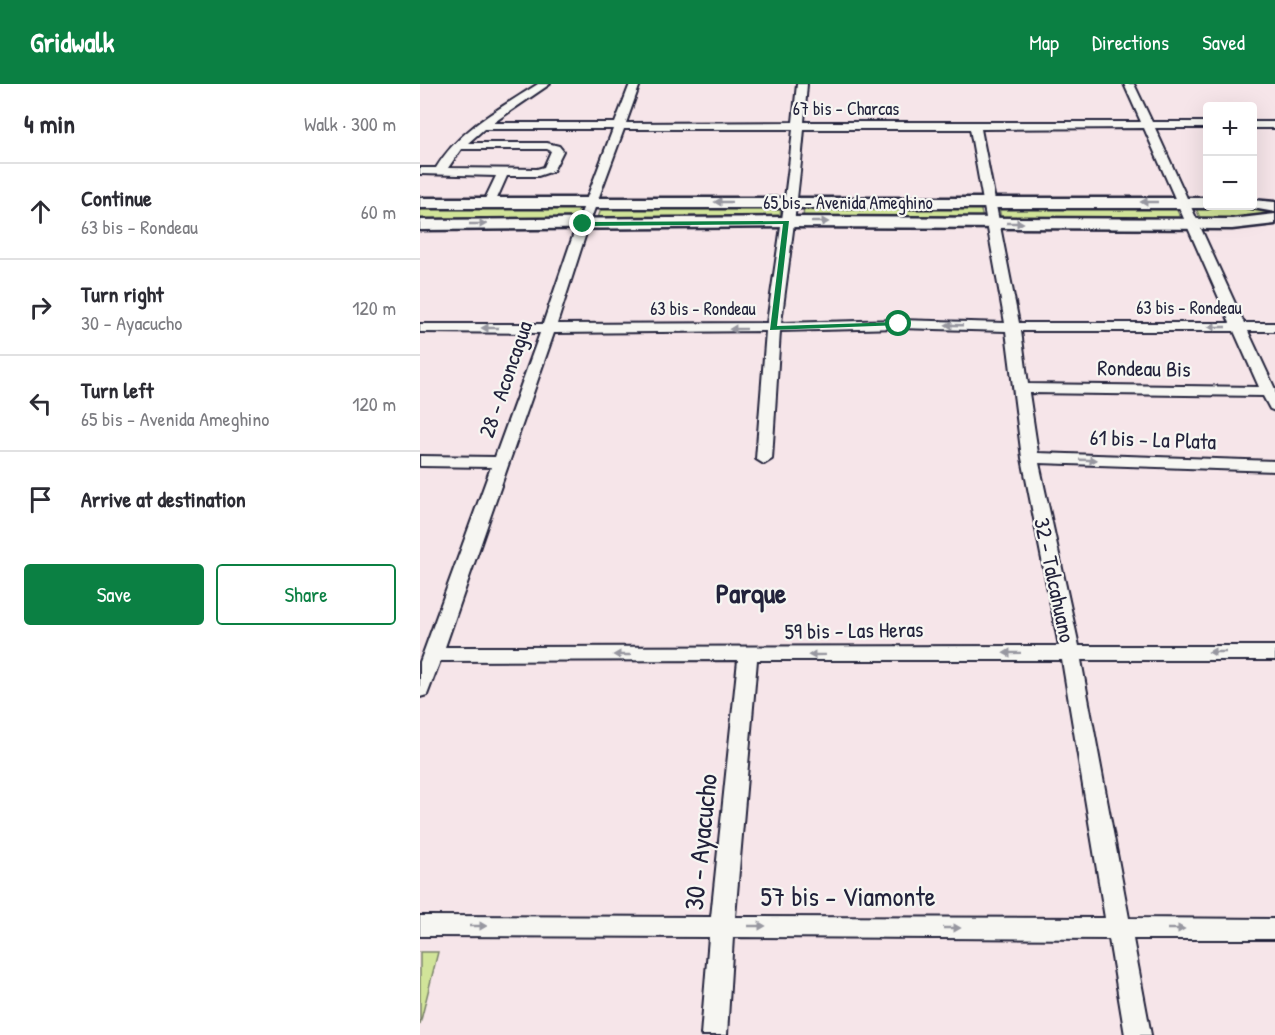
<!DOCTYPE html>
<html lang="en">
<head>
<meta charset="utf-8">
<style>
  body { margin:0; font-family:"Patrick Hand",sans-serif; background:#f7f7f7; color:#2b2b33 }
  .controls { position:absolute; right:18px; top:18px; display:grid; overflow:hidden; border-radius:6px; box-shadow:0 6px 24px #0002 }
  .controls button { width:54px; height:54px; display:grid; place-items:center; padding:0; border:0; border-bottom:2px solid #e1e1e2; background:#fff; color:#2b2b33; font:30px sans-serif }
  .stop { position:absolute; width:18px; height:18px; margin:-14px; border:4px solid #0b8043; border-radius:50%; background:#fff }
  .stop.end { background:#0b8043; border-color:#fff; box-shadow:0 2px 6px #0008 }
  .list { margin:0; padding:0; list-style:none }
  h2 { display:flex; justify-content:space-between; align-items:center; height:78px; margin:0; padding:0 24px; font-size:26px }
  h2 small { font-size:20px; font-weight:400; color:#7c7c81 }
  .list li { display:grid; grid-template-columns:39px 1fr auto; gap:18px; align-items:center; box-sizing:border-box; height:96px; padding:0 24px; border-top:2px solid #e1e1e2 }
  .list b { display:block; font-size:22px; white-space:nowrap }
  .list p { margin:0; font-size:20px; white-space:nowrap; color:#7c7c81 }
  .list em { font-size:20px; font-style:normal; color:#7c7c81 }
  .actions { display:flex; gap:12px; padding:18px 24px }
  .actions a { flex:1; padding:14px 0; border:2px solid #0b8043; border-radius:6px; text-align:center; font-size:21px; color:#0b8043 }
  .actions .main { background:#0b8043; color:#fff }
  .icon { flex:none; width:33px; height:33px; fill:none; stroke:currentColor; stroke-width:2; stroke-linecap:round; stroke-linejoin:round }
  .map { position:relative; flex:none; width:855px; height:951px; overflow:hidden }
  header { display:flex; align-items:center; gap:36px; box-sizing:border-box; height:84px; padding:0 30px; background:#0b8043; color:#fff }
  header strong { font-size:28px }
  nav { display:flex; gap:33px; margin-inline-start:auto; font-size:21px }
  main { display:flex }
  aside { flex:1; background:#fff }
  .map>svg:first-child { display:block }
  .green { fill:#d1e499; stroke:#7a836a; stroke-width:1.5 }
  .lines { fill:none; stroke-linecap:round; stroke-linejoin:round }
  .minor-casing { stroke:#22223b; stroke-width:4 }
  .major-casing { stroke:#22223b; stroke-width:5 }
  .minor { fill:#f6f6f2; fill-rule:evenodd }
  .major { fill:#f6f6f2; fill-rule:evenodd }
  .oneway { fill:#9797a0 }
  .route { fill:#0b8043 }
  .labels { text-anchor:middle; stroke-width:4.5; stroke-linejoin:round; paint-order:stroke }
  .far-street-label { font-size:18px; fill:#22223b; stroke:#f6f6f2 }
  .street-label { font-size:22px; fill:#22223b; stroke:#f6f6f2 }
  .near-street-label { font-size:27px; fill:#22223b; stroke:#f6f6f2 }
  .district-label { font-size:28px; font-weight:bold; fill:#22223b; stroke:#f6f6f2 }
</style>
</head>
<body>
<header>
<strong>Gridwalk</strong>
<nav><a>Map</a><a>Directions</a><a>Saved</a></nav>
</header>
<main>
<aside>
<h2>4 min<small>Walk · 300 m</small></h2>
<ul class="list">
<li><svg class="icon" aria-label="ahead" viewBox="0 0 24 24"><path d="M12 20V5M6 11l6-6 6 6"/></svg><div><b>Continue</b><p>63 bis - Rondeau</p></div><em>60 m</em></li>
<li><svg class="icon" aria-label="right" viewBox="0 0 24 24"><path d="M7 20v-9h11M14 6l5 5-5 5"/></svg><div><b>Turn right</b><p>30 - Ayacucho</p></div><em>120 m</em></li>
<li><svg class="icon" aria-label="left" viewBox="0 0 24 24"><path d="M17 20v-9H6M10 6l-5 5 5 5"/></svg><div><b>Turn left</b><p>65 bis - Avenida Ameghino</p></div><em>120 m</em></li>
<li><svg class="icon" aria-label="arrive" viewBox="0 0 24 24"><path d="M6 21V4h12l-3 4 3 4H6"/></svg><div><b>Arrive at destination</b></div></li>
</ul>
<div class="actions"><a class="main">Save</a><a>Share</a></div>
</aside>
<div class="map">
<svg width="855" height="951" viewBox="0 0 855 951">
  <rect width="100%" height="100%" fill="#f6e5e9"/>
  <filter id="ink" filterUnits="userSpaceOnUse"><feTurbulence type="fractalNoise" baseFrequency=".0167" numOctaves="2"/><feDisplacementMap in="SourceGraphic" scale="12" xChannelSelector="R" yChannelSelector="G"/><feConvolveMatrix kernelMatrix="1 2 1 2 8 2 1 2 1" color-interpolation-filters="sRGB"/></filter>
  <g filter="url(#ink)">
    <g class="green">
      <polygon points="361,120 360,135 177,137 182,122"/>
      <polygon points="156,122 161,125 158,133 153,136 0,137 0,123"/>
      <polygon points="384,122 560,122 563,135 383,135"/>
      <polygon points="579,122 755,122 761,135 581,135"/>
      <polygon points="775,122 855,126 855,131 818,136 781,136"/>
      <polygon points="0,868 18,868 0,940"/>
    </g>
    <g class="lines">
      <g class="minor-casing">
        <g id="minor">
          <path d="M118,0h12l-57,39h122l15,-39h10l-14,39 167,-1 4,-38h10l-3,38h337l-17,-38h10l18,38h56v6h-53l89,195h31v8h-27l27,58v22l-5,-2 -7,-13 -234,-3 9,60 237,8v10l-236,-8 40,183h196v14h-194l48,258 146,1v20h-142l18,96h-26l-16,-96 -376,-2 -6,98h-26l8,-98 -289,-1v-20l291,1 27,-257 -298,1 -13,34 -7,2v-35l71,-195 -71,-1v-10l75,1 45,-124 -120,-1v-8h123l34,-100 36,-95h-129l-16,14h79l12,3 4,5 -10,20 -15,5h-31l-12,27 -6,4 -6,-4 13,-27 -76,-2v-6h16c23,-39 65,-60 102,-84zM724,44l86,195h-211l-38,-194zM204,45h169c-6,65 -17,129 -26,194l-210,1 32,-100zM384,45h166l35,194 -106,-3 -118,3c8,-65 18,-129 23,-194zM41,65h86l4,2 -7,16 -7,2 -89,-1zM479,244l107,3 16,127 37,188 -614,1 109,-314 212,-2 -10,128 8,5 8,-5 8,-128zM601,247h213l25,56 -231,-3zM337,576h305l43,258 -370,-1z"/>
          <rect x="832" y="38" width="23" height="6"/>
        </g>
      </g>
      <g class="major-casing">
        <g id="major">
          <polygon points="0,114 788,114 788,122 794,122 788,124 0,124"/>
          <polygon points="832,116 855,118 855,128 827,123 825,122 832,122"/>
          <polygon points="855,130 855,140 812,145 367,143 0,146 0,136 367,133 812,135"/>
        </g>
      </g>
      <use href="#minor" class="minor"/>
      <use href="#major" class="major"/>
    </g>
    <defs><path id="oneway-solid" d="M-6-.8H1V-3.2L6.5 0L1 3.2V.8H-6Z" transform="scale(1.5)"/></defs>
    <g class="oneway">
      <use href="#oneway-solid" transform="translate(303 118) rotate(180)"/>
      <use href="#oneway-solid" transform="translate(729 118) rotate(-180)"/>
      <use href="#oneway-solid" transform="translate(400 138)"/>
      <use href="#oneway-solid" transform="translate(595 139)"/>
      <use href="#oneway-solid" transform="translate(58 140)"/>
      <use href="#oneway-solid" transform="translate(534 241) rotate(-178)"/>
      <use href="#oneway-solid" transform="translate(797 243) rotate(-180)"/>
      <use href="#oneway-solid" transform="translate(70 244) rotate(180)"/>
      <use href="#oneway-solid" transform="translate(318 245) rotate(179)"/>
      <use href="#oneway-solid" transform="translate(668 376) rotate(2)"/>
      <use href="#oneway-solid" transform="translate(797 568) rotate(-180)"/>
      <use href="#oneway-solid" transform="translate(592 569) rotate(179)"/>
      <use href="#oneway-solid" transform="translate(202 571) rotate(-180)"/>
      <use href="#oneway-solid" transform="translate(397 571) rotate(179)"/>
      <use href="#oneway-solid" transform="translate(58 842)"/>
      <use href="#oneway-solid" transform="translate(337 842)"/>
      <use href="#oneway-solid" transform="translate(532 844)"/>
      <use href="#oneway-solid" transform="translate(756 845)"/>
    </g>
  </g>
  <polygon class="route" points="369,137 357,242 479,238 482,240 481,241 350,246 363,140 163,142 159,140 163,138"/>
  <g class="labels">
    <g class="far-street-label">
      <text x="426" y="31">67 bis - Charcas</text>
      <text x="428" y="125">65 bis - Avenida Ameghino</text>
      <text x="769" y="230">63 bis - Rondeau</text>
      <text x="283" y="231">63 bis - Rondeau</text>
    </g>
    <g class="street-label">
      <text transform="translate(724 284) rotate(1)" y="8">Rondeau Bis</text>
      <text transform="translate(85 295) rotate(-71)" y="8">28 - Aconcagua</text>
      <text transform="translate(733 355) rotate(2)" y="8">61 bis - La Plata</text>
      <text transform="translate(635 496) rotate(78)" y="8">32 - Talcahuano</text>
      <text transform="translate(434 546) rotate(-1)" y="8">59 bis - Las Heras</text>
    </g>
    <g class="near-street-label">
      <text transform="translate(281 758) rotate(-84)" y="9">30 - Ayacucho</text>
      <text x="428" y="822">57 bis - Viamonte</text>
    </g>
    <g class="district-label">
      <text x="331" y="519">Parque</text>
    </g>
  </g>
</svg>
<div class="controls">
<button>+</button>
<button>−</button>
</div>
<div class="stop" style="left:479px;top:240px"></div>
<div class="stop end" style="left:163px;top:140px"></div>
</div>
</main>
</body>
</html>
